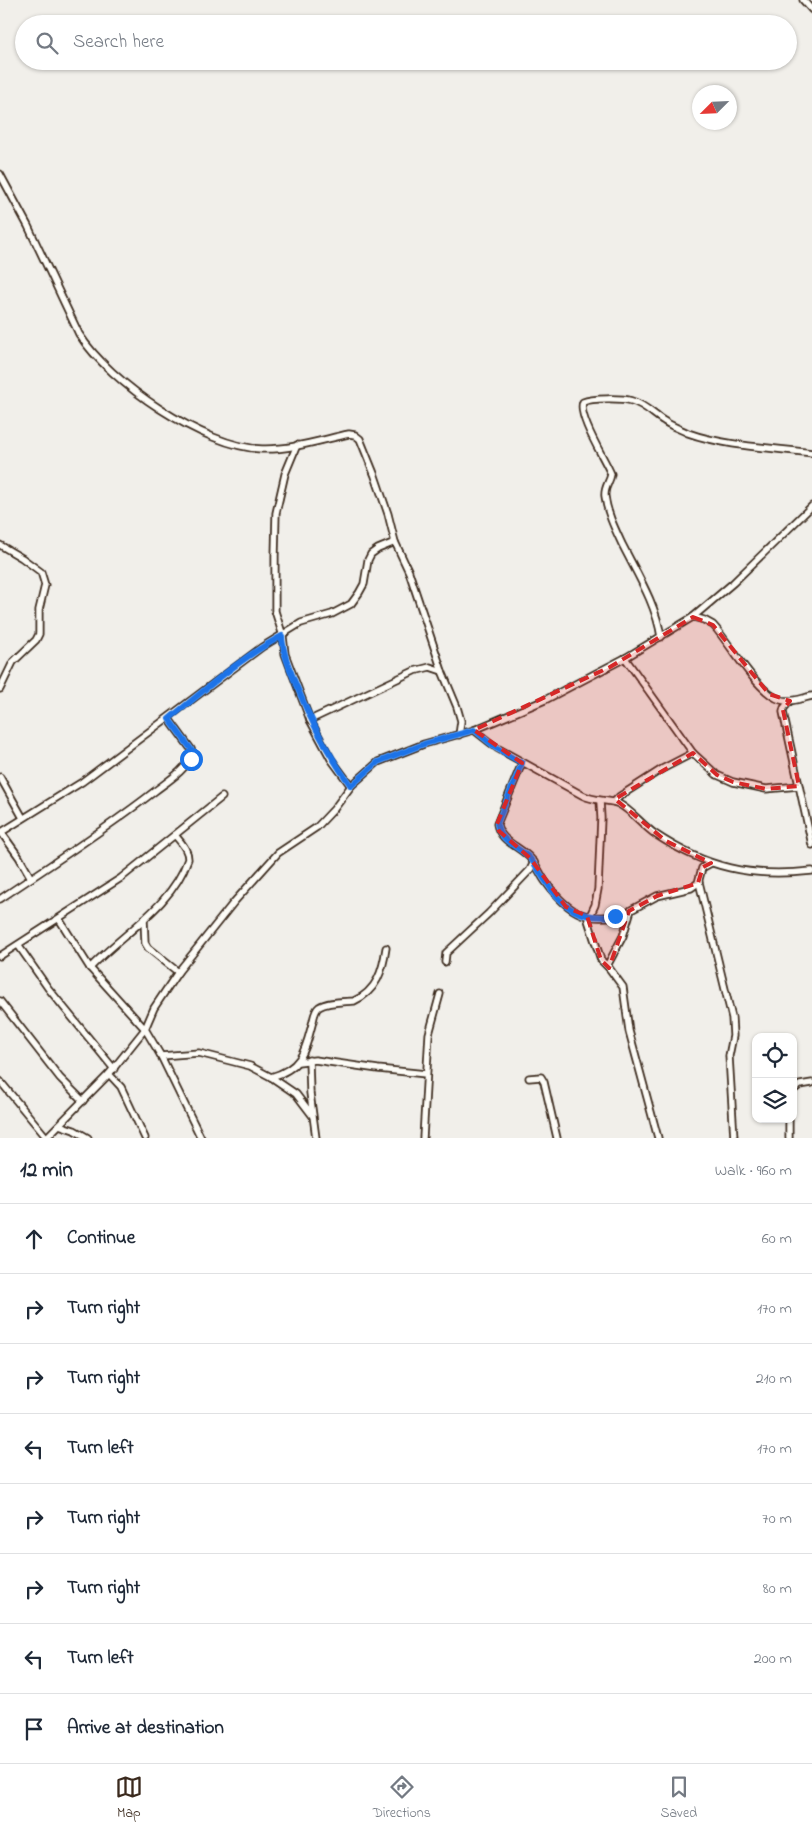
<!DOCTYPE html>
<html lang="en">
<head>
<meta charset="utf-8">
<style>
  body { margin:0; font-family:"Indie Flower",sans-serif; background:#f6f6f7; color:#1f2937 }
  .controls { position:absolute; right:15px; bottom:15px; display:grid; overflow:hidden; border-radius:10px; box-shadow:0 1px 4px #0004 }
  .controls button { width:45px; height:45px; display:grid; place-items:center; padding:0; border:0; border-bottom:1px solid #e0e1e3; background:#fff; color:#1f2937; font:25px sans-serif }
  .compass { position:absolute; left:692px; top:85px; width:45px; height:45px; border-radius:50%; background:#fff; box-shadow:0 1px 4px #0004; rotate:246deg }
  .stop { position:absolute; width:15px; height:15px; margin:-11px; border:4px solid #1a73e8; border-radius:50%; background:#fff }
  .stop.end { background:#1a73e8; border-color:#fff; box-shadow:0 1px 5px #0008 }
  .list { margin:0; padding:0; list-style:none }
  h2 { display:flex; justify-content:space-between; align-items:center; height:65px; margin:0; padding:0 20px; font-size:21px }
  h2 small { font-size:16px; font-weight:400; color:#747a83 }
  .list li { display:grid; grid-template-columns:32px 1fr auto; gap:15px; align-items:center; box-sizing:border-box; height:70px; padding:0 20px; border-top:1px solid #e0e1e3 }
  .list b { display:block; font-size:19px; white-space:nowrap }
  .list em { font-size:16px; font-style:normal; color:#747a83 }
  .icon { flex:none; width:28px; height:28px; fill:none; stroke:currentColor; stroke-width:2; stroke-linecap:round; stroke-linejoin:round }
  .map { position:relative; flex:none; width:812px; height:1138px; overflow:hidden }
  .search { position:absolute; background:#fff; box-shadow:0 1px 4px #0004; left:15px; right:15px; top:15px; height:55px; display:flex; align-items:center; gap:12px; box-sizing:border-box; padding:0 18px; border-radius:28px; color:#747a83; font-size:19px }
  .sheet { height:625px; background:#fff }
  nav { display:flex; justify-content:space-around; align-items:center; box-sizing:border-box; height:70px; border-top:1px solid #e0e1e3; background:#fff; font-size:14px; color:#747a83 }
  nav a { display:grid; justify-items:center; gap:2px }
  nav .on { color:#3b2a1e }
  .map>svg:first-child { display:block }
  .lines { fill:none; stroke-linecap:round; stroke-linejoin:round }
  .street-casing { stroke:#3b2a1e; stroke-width:9 }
  .street { stroke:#fdfcf7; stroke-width:5.5 }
  .route { stroke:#1a73e8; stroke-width:6 }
  .marked { fill:#d62828; fill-opacity:0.2; stroke:#d62828; stroke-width:4; stroke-dasharray:10 6; stroke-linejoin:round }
</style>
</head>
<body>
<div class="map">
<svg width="812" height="1138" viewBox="0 0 812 1138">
  <rect width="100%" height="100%" fill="#f1efea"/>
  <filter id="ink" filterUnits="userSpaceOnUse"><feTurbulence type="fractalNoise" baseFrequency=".02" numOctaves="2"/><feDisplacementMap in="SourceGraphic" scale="10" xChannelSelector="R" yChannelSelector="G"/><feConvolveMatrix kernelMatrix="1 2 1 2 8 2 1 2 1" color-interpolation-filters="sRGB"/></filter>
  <g filter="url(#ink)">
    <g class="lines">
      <g class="street-casing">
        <g id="street">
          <polyline points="803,0 812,10"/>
          <path d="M0,174l28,52 51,108c31,49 125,113 183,115 29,1 59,-9 87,-15l6,1 5,4 15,37 13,38 7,28 14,30 33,99 15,36 4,14 -2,14"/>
          <polyline points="297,445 285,474 276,513 275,556 275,611 283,636 285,654 310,720 331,759 351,786"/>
          <polyline points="0,545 22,558 41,572 45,585 39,610 39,634 36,640 13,662 0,689"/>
          <path d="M693,617l11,3 9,5c17,18 45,69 68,75 10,3 21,-2 31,-4"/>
          <path d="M661,637c-5,-33 -24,-63 -39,-93 -7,-15 -15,-31 -17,-48 -1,-9 5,-14 6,-22 -6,-15 -34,-58 -28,-72 9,-4 39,-4 49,-1 12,3 22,14 32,20 7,5 16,8 24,12 36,13 86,15 124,20"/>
          <polyline points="625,658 693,753 717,775 733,782 766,789 799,786"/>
          <polyline points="790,701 784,708 783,712 812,845"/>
          <polyline points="310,720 414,671 430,667 442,671"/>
          <path d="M474,730l23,18 85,47c13,7 27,4 37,9 13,7 23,21 36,30 51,34 96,44 157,37"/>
          <path d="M522,763l-25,61c3,18 23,22 34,35 6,6 9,15 14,22 24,34 45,44 85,31"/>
          <polyline points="0,777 23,818"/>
          <polyline points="600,801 601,818 598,889 595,905 588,920 601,960 609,968"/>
          <polyline points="614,802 620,796 662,769 693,753"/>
          <polyline points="1,832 19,857 31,878"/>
          <polyline points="0,833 82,782 262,647 301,623 332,614 351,604 359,593 364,584 368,560 371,554 378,549 395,542"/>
          <polyline points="699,882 732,1018 733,1036 729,1056 734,1138"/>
          <path d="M0,899c52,-35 105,-69 155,-108 13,-10 31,-21 38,-37l-2,-5 -22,-30"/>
          <polyline points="59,919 90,968 145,1029 161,1056 201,1138"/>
          <polyline points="144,919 145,943 148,948 178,972"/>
          <polyline points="18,945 48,988 114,1069"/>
          <polyline points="0,956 121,878 222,797"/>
          <polyline points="445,962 446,953 489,913 530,870 534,862"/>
          <path d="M90,968c33,-35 82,-62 98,-109 0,-10 -7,-16 -13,-24"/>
          <polyline points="0,1001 60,1078 83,1101"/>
          <polyline points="161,1056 199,1053 250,1066 271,1077 296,1094 312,1115"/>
          <polyline points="309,1060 310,1093 316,1138"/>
          <polyline points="298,1062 315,1060 378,1069 426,1074"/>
          <polyline points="109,1074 121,1087 145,1138"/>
          <path d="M271,1077c32,-9 34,-27 42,-56 1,-5 2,-11 6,-14 9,-6 26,-5 35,-6 23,-10 29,-31 32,-53"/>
          <polyline points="529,1078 541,1077 544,1082 557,1138"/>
          <polyline points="0,1081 47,1138"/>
          <polyline points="793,1090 800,1085 812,1083"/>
          <polyline points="789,1119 789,1138"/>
          <polyline points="59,1125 74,1130 88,1138"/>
          <polyline points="46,1138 109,1074 145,1029 154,1008 178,972 234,902 278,853 317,827 334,809 351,786 378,762 424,744 474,730 545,700 625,658 693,617 733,583 812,506"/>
          <polyline points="423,1138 429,1034 440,994"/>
          <polyline points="658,1138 629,1031 623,987 609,968 608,964 623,936 631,910 657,896 691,888 698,883 702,868 711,863"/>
        </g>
      </g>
      <use href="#street" class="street"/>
    </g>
  </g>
  <g class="lines" filter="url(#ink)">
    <path class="route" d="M191,759l2,-5 -2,-5 -22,-30c36,-29 72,-62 113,-83 1,18 8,34 15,51 15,37 31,67 54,99l27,-24 46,-18 50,-14 22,18 26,15 -25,61c3,17 20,22 32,33 6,6 10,15 15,22 19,30 36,41 71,37"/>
  </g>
  <path class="marked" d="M693,617l20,8 56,69 21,7 -7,9 16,76 -33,3 -33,-7 -16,-7 -24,-22 -78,46 51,42 45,22 -8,4 -5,16 -41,13 -28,15 -20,57 -8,-8 -14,-44 -21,-9 -36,-49 -31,-27 -2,-7 25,-61 -48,-33 136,-63z"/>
</svg>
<div class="controls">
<button><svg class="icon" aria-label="locate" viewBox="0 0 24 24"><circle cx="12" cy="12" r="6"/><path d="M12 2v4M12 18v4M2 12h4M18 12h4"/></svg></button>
<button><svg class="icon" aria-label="layers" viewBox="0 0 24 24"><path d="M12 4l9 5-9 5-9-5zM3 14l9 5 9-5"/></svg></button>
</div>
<svg class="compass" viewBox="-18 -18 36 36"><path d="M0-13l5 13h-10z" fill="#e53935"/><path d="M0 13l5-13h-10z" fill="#747a83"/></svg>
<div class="stop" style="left:191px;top:759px"></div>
<div class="stop end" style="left:615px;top:916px"></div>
<div class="search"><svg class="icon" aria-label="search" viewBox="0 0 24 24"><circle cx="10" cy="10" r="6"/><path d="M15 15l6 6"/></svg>Search here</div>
</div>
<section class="sheet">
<h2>12 min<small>Walk · 960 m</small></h2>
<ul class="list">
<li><svg class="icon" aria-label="ahead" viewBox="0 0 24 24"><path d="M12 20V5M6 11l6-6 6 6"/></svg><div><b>Continue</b></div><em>60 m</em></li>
<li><svg class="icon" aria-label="right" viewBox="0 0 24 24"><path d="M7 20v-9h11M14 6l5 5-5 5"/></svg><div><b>Turn right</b></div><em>170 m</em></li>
<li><svg class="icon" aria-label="right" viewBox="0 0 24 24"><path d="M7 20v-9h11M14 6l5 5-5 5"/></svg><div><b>Turn right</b></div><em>210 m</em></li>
<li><svg class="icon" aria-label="left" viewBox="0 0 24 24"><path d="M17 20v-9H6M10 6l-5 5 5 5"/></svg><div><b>Turn left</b></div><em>170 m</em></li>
<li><svg class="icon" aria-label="right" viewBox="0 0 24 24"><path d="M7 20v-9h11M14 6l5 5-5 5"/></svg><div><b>Turn right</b></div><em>70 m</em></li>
<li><svg class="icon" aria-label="right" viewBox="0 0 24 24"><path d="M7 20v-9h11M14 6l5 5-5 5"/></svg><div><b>Turn right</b></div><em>80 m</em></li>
<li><svg class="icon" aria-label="left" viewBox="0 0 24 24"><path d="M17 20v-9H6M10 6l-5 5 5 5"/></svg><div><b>Turn left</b></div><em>200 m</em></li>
<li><svg class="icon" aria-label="arrive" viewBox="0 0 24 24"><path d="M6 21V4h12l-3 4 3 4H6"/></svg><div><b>Arrive at destination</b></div></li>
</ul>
</section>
<nav>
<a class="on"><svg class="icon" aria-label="map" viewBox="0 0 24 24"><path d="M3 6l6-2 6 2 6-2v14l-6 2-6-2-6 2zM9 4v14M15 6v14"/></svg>Map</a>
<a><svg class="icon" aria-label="directions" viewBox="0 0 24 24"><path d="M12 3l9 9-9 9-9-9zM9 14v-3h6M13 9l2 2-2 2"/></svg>Directions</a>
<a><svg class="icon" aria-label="saved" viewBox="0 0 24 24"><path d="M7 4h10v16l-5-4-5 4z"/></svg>Saved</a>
</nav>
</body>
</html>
